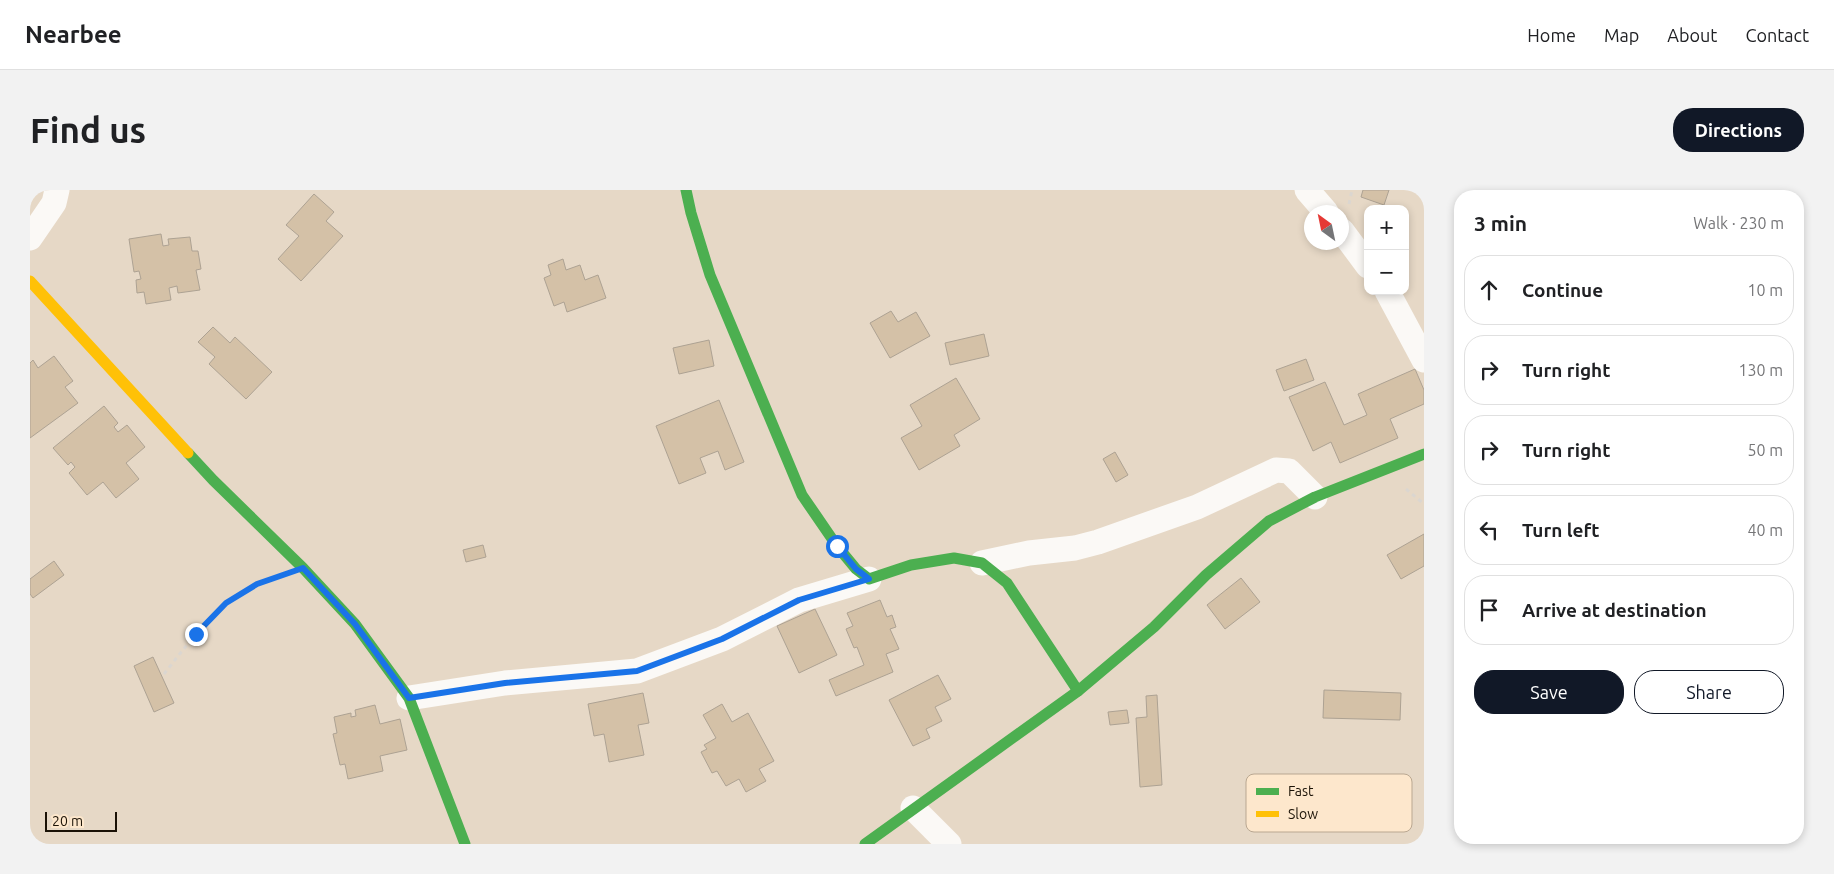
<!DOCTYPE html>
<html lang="en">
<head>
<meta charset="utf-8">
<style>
  body { margin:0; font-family:Ubuntu,sans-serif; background:#f2f2f2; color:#202124 }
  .controls { position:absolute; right:15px; top:15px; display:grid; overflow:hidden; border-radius:10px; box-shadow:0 2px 8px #0003 }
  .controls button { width:45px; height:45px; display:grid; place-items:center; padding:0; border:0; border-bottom:1px solid #e0e0e0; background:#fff; color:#202124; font:25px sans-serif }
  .compass { position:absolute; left:1274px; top:15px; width:45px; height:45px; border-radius:50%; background:#fff; box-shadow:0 2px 8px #0003; rotate:327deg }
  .scale { position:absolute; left:15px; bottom:12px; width:72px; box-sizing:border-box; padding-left:5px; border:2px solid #1b1206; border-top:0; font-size:14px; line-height:18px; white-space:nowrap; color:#1b1206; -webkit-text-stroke:4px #fde7cc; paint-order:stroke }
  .stop { position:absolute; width:15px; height:15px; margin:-11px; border:4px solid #1a73e8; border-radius:50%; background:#fff }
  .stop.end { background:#1a73e8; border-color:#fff; box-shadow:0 1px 5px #0008 }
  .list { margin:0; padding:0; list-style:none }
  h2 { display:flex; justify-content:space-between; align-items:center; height:65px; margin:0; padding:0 20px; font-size:21px }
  h2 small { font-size:16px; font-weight:400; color:#757577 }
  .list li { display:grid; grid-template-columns:32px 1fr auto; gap:15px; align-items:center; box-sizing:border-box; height:70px; margin:0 10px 10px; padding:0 10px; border:1px solid #e0e0e0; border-radius:20px }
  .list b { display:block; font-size:19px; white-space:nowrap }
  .list em { font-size:16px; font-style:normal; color:#757577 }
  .actions { display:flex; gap:10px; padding:15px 20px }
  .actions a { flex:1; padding:11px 0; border:1px solid #111827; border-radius:20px; text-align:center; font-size:18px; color:#111827 }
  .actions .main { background:#111827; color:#fff }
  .icon { flex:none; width:28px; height:28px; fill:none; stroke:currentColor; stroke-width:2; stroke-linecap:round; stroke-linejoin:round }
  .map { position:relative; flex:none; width:1394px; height:654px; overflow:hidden; border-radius:20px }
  header { display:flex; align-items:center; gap:30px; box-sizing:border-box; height:70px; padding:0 25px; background:#fff; border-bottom:1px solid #e0e0e0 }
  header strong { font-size:24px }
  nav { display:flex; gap:28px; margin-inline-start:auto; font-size:18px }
  .intro { display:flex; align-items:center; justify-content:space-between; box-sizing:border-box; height:120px; padding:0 30px }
  h1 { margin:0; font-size:35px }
  .button { padding:12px 22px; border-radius:20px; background:#111827; color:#fff; font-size:18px; font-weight:700 }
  main { display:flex; gap:30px; padding:0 30px }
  aside { flex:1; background:#fff; border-radius:20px; box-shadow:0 2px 8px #0003 }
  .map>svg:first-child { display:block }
  .building { fill:#d4c1a7; stroke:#ada293 }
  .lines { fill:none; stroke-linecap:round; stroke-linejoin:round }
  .path { stroke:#dbd6d0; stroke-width:3; stroke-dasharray:4 4; stroke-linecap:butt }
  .street { stroke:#fbf9f6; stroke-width:25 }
  .fast { stroke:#4caf50; stroke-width:11 }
  .slow { stroke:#ffc107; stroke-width:11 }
  .route { stroke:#1a73e8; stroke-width:6 }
  .key { fill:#fde7cc; stroke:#b9a791; stroke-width:1 }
  .key-label { font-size:14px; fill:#1b1206 }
</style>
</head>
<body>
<header>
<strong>Nearbee</strong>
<nav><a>Home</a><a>Map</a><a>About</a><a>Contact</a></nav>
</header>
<div class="intro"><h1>Find us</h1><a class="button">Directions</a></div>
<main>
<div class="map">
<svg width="1394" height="654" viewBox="0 0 1394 654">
  <rect width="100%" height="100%" fill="#e6d8c6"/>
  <g class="building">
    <polygon points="1333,0 1359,0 1354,15 1331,7"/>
    <polygon points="284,4 304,22 296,31 313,46 271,91 248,69 269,46 256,35"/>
    <polygon points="131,44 133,56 139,55 138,49 160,47 162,61 168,61 171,79 166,80 170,100 148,103 147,96 139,98 141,110 116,114 114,102 107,103 106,90 111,89 109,81 104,82 99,49"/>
    <polygon points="533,69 536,80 550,75 555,90 568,85 576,108 537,122 534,112 524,116 514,88 521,85 518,75"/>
    <polygon points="861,121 868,132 886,122 900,146 860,168 840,133"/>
    <polygon points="183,137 200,153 205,147 242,182 216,209 179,174 185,167 168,152"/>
    <polygon points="954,144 959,166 920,175 915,153"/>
    <polygon points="679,150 684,176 649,184 643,158"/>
    <polygon points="24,166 43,191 35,197 48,213 0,248 0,173 3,170 8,178"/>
    <polygon points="1276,169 1284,190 1254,201 1246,180"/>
    <polygon points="1385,179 1394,200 1394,214 1360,229 1368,248 1310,273 1301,252 1283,261 1259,207 1295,192 1314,235 1337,225 1328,204"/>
    <polygon points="926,188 950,229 924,245 930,256 889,280 871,248 892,236 880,215"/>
    <polygon points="689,210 714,272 695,280 688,261 670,268 676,283 649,294 626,236"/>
    <polygon points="74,216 88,233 84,237 88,242 97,235 115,257 96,273 109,289 86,308 73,292 57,305 39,283 45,277 41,272 38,275 23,258"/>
    <polygon points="1085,262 1098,285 1086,292 1073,269"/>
    <polygon points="1394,344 1394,376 1371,389 1357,365"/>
    <polygon points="453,355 456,367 436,372 433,360"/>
    <polygon points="24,371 34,385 3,408 0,404 0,389"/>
    <polygon points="1211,388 1230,412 1195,439 1177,415"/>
    <polygon points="850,410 857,427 862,425 866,437 860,439 869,459 856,464 863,482 806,506 799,490 834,475 827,457 824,458 816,439 823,436 817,423"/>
    <polygon points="785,419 807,465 769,483 747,436"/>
    <polygon points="123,467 144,513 124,522 104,476"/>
    <polygon points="908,485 921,509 905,517 912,531 896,539 900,548 883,556 859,510"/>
    <polygon points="1294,500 1371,503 1370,530 1293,528"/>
    <polygon points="613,503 619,533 608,535 614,565 579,572 574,544 564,546 558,514"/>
    <polygon points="1127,505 1132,595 1110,597 1106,528 1117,527 1116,506"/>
    <polygon points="692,514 702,532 718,523 744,571 729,579 736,591 716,602 709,589 696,596 687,581 682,583 671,562 677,559 674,555 686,548 673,525"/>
    <polygon points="345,515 350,534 370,529 377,560 350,566 353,581 318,589 315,574 310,575 303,544 307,543 304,527 321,523 321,527 326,526 325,520"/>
    <polygon points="1097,520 1099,533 1080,535 1078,522"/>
  </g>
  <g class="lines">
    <g class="path">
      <polyline points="1319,14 1322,0"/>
      <polyline points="1376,299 1394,314"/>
      <path d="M134,484c33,-42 60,-80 113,-97"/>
    </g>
    <g class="street">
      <polyline points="1277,0 1296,22"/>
      <polyline points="1312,41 1338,76"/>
      <polyline points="0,48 24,13 27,0"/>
      <polyline points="1357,101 1394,170"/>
      <polyline points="952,373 999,363 1045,358 1068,352 1167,317 1246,280 1259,281 1285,307"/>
      <polyline points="379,508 475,493 607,481 692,449 769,410 839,389"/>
      <polyline points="883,618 919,654"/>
    </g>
    <g class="fast">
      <polyline points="656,0 661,23 680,85 772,305 807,356 826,379 839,389 881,375 924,368 952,373 977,393 1048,501"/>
      <polyline points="158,263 183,290 273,378 325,434 379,508 435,654"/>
      <polyline points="835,654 1048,501 1124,437 1176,385 1239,331 1285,307 1394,264"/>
    </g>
    <polyline class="slow" points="0,91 158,263"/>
  </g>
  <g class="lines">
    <polyline class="route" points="166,444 196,413 227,394 273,378 325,434 379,508 475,493 607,481 692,449 769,410 839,389 826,379 807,356"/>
  </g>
  <rect x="1216" y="584" width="166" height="58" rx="8" class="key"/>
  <rect x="1226" y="598" width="23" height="7" fill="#4caf50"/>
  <rect x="1226" y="621" width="23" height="6" fill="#ffc107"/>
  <g class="key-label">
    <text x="1258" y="606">Fast</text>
    <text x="1258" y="629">Slow</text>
  </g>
</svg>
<div class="controls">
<button>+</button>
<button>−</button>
</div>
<svg class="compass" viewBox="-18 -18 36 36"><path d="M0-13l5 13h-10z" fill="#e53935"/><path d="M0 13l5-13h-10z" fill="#757577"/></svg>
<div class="scale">20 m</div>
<div class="stop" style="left:807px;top:356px"></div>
<div class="stop end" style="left:166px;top:444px"></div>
</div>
<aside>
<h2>3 min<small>Walk · 230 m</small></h2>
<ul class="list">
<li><svg class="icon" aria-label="ahead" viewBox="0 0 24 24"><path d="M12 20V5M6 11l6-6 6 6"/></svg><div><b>Continue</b></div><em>10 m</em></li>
<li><svg class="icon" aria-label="right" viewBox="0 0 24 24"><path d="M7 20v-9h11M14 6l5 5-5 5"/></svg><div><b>Turn right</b></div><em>130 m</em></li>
<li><svg class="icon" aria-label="right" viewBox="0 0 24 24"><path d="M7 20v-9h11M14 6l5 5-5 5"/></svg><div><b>Turn right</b></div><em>50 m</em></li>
<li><svg class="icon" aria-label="left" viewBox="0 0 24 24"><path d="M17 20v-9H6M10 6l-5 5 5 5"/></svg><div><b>Turn left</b></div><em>40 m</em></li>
<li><svg class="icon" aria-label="arrive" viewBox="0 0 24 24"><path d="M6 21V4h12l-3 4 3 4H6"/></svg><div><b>Arrive at destination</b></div></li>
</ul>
<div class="actions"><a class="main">Save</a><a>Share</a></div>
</aside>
</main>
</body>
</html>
